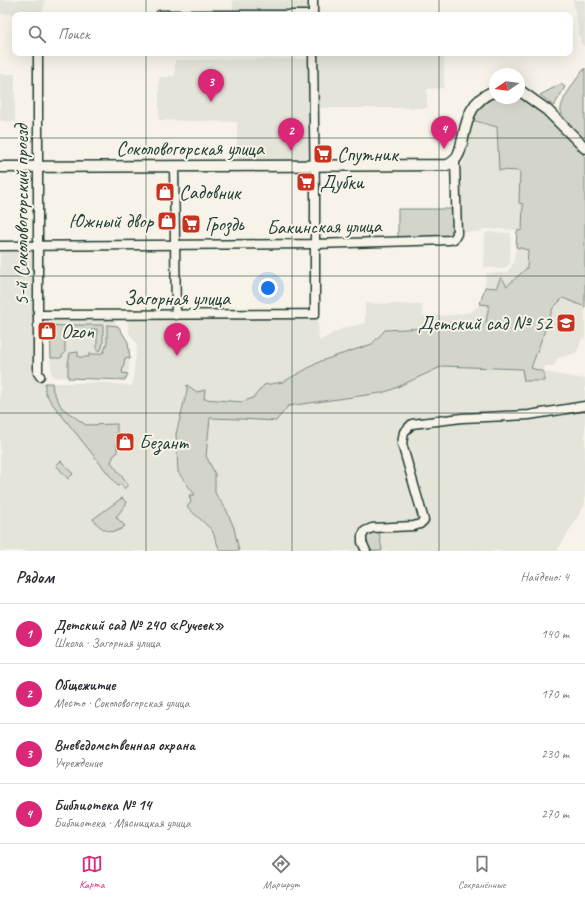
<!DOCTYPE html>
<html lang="ru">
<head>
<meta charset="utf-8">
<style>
  body { margin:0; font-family:Caveat,sans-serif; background:#f7f7f7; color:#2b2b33 }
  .compass { position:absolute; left:489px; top:68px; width:36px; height:36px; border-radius:50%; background:#fff; box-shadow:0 4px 16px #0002; rotate:257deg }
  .you { position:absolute; left:268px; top:288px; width:14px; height:14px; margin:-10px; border:3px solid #fff; border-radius:50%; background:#1a73e8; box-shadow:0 0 0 6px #1a73e833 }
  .badge { display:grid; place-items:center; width:26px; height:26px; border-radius:50%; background:#db2777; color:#fff; font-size:13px; font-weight:700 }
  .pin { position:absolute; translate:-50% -33px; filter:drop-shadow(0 1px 2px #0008) }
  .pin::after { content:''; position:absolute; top:21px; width:14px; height:12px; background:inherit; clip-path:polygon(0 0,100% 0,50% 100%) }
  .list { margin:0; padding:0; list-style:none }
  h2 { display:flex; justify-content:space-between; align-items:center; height:52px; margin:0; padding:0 16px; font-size:17px }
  h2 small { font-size:13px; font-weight:400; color:#7c7c81 }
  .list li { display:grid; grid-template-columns:26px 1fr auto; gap:12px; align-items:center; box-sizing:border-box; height:60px; padding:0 16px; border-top:1px solid #e1e1e2 }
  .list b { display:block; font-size:15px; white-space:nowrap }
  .list p { margin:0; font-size:13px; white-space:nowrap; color:#7c7c81 }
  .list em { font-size:13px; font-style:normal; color:#7c7c81 }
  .icon { flex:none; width:22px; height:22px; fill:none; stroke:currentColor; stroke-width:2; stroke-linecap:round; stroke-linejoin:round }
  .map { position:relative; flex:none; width:585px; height:551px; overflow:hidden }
  .search { position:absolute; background:#fff; box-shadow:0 4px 16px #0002; left:12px; right:12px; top:12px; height:44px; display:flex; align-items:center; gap:10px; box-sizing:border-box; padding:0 14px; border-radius:8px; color:#7c7c81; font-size:15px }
  .sheet { height:292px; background:#fff }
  nav { display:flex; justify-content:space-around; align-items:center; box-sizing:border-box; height:56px; border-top:1px solid #e1e1e2; background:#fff; font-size:11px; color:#7c7c81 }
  nav a { display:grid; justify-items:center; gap:2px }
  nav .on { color:#db2777 }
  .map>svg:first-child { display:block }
  .built { fill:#e5e4d9 }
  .green { fill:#d3d5ca; stroke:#79897f }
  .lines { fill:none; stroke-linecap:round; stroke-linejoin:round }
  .minor-casing { stroke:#1f3d34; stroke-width:11 }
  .major-casing { stroke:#1f3d34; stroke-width:13 }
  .minor { stroke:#f7f3e8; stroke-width:8 }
  .major { stroke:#f7f3e8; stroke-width:10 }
  .grid { fill:none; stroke:#1f3d34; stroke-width:1; stroke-opacity:0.55 }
  .labels { text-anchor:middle; stroke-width:4; stroke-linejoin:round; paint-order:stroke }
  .street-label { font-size:20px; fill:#1f3d34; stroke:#f7f3e8 }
  .poi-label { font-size:20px; fill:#1f3d34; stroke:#f7f3e8; text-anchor:start }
</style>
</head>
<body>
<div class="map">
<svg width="585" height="551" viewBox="0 0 585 551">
  <rect width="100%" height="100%" fill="#f7f3e8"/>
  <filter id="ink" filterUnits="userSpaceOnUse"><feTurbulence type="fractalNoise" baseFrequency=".025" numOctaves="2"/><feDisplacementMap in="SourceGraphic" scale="8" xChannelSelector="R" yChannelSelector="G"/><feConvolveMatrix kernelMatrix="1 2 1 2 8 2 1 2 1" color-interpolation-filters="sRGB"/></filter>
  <g filter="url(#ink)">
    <g class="built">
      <polygon points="0,0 45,0 42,14 34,15 0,14"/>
      <polygon points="233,0 311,0 311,11 233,12"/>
      <polygon points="573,0 585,0 585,44 582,47"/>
      <polygon points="316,53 444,53 444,88 427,89 427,108 316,108"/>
      <polygon points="311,59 311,161 237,162 237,122 159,120 159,77 175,76 175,60"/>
      <polygon points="0,74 15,74 15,122 0,121"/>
      <polygon points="472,120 497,127 499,170 520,171 519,203 523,204 522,230 484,229 479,232 462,232 460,229 459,171 463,164"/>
      <polygon points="489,232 511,233 510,264 503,269 486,267 484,266 485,234"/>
      <polygon points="516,247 528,250 527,268 507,286 501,278 496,288 485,287 486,274 488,273 506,273 513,264"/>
      <polygon points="0,249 34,250 36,252 36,377 38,380 45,383 107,383 132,386 137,344 129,333 128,322 130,317 318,319 319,341 343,328 365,323 365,303 422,305 423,316 452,315 472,312 480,304 490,305 486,322 472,333 451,323 426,328 385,330 373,344 321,361 283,382 264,385 253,398 242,402 203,399 197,392 187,385 187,391 176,434 178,472 195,495 207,414 288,406 381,393 391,390 443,366 522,369 543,381 544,372 531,368 553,308 563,298 585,307 585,339 582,338 577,352 557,359 554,366 545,366 544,372 585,379 585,403 523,413 523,420 585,408 585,505 557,551 382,551 379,531 373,524 357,538 362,551 0,551"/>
      <polygon points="50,317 109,317 115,322 128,342 130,359 128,374 125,380 52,377 50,359"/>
    </g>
    <g class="green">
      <path d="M585,68v73c-7,-9 -21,-18 -24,-29 -2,-11 17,-35 24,-44z"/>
      <polygon points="561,84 565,87 554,106 540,95"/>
      <path d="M519,97c20,9 54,42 66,60v150l-22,-9 -10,10 -22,60 13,4v9h-20l-2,-12 -79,-3 -52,24 -10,3 -93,13 -12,15 -35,-2 -31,-1 -4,38 9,18v19l11,16 8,19 5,23h-19l-8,-21 -25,-23 4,-5 -2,-7h6l-17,-23 -2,-38 11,-43v-6l10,7 8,-2 -1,9 38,3 11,-4 11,-13 19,-3 38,-21 51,-17 13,-14 41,-2 25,-5 13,2 8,8 14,-11 3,-17 -9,-1 5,-17 11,1 5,-11 6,9 20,-18 1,-18 -12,-3 1,-16 5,-1 1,-26 -4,-1 1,-32 -21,-1 -2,-43 -25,-7c15,-31 22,-18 47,-23z"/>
      <polygon points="398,209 452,209 453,235 451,237 398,239"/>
      <polygon points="50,325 65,326 65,352 61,358 51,358"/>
      <polygon points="70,325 103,325 103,343 101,350 97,351 97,329 91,330 91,333 77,333 77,330 70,330"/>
      <polygon points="107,325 118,326 128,342 130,359 125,358 122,373 128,374 125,380 68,378 68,363 70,353 78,352 78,357 89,357 89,354 99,354 104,352 107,342"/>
      <polygon points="45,383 52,383 53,391 62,408 86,425 117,424 117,453 114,455 111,462 128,485 124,489 121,484 118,486 51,402 45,392"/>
      <polygon points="61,461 73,474 68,479 56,465"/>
      <path d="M122,498l5,5 -11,14 9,9c-12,11 -24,4 -32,-7z"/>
      <path d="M379,531l3,20h-13l-5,-9c2,-8 8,-9 15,-11z"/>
    </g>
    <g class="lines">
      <g class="minor-casing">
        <g id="minor">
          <polyline points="160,15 313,15"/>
          <polyline points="313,15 313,0"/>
          <polyline points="38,53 38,373 40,376"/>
          <polyline points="174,166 176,315"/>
          <polyline points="0,246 315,244 449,240 454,239 457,234 455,161"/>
          <polyline points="38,315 315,314 315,196 313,53"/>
          <polyline points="366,551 362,542 362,536 365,531 372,528 414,526 420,524 424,520 402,444 404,432 412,424 462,418 529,415 585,406"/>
        </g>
      </g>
      <g class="major-casing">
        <g id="major">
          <polyline points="519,90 547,110 585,148"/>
          <path d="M0,167l447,-2c25,-7 6,-60 48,-74"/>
        </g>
      </g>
      <use href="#minor" class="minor"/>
      <use href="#major" class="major"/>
    </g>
  </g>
  <path class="grid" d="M146,0v15M292,0v15M439,0v15M146,53v498M292,53v498M439,53v498M0,138h585M0,276h585M0,413h585"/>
  <defs>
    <g id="supermarket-square" transform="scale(1)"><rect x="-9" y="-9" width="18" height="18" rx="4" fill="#c8321e" stroke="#f7f3e8"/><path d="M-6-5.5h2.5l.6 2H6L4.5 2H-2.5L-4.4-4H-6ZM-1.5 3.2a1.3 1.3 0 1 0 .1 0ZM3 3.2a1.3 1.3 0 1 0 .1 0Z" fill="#fff"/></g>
    <g id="shop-square" transform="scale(1)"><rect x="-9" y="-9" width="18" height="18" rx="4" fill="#c8321e" stroke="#f7f3e8"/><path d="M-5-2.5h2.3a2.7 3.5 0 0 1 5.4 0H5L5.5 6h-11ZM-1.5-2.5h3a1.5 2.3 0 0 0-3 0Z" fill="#fff"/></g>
    <g id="school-square" transform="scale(1)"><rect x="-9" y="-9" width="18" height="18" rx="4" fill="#c8321e" stroke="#f7f3e8"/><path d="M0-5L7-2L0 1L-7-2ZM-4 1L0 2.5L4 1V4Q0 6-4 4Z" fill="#fff"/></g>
  </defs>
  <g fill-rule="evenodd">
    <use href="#supermarket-square" x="323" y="154"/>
    <use href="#supermarket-square" x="306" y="182"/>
    <use href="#shop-square" x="165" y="192"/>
    <use href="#shop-square" x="167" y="221"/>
    <use href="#supermarket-square" x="191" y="224"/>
    <use href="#school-square" x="566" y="323"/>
    <use href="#shop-square" x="47" y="331"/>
    <use href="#shop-square" x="125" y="442"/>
  </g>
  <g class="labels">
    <g class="street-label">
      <text x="190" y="155">Соколовогорская улица</text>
      <text transform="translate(21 215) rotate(-90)" y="7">5-й Соколовогорский проезд</text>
      <text transform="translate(324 226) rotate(-1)" y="7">Бакинская улица</text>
      <text x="177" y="305">Загорная улица</text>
    </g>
    <g class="poi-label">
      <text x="337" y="161">Спутник</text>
      <text x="320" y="189">Дубки</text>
      <text x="179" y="199">Садовник</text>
      <text x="153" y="228" text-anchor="end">Южный двор</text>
      <text x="205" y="231">Гроздь</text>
      <text x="552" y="330" text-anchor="end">Детский сад № 52</text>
      <text x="61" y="338">Ozon</text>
      <text x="139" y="449">Безант</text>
    </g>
  </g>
</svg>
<svg class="compass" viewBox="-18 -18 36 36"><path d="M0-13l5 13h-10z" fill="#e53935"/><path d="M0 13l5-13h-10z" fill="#7c7c81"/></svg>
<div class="you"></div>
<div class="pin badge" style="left:177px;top:356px">1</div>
<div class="pin badge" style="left:291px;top:151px">2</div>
<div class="pin badge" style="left:211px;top:102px">3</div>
<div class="pin badge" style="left:444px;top:149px">4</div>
<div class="search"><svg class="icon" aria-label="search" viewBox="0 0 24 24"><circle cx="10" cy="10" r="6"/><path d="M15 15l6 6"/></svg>Поиск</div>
</div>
<section class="sheet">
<h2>Рядом<small>Найдено: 4</small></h2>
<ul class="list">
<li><span class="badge">1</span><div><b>Детский сад № 240 «Ручеек»</b><p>Школа · Загорная улица</p></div><em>140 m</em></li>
<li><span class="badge">2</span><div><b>Общежитие</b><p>Место · Соколовогорская улица</p></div><em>170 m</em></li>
<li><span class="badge">3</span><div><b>Вневедомственная охрана</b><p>Учреждение</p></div><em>230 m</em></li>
<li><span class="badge">4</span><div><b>Библиотека № 14</b><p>Библиотека · Мясницкая улица</p></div><em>270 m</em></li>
</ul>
</section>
<nav>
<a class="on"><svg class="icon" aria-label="map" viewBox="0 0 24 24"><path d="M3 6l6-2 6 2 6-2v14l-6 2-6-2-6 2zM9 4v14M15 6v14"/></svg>Карта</a>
<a><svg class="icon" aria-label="directions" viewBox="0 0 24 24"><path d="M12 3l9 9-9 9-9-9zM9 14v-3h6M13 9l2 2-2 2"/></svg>Маршрут</a>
<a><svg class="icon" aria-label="saved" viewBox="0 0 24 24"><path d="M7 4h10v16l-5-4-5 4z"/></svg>Сохранённые</a>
</nav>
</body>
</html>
